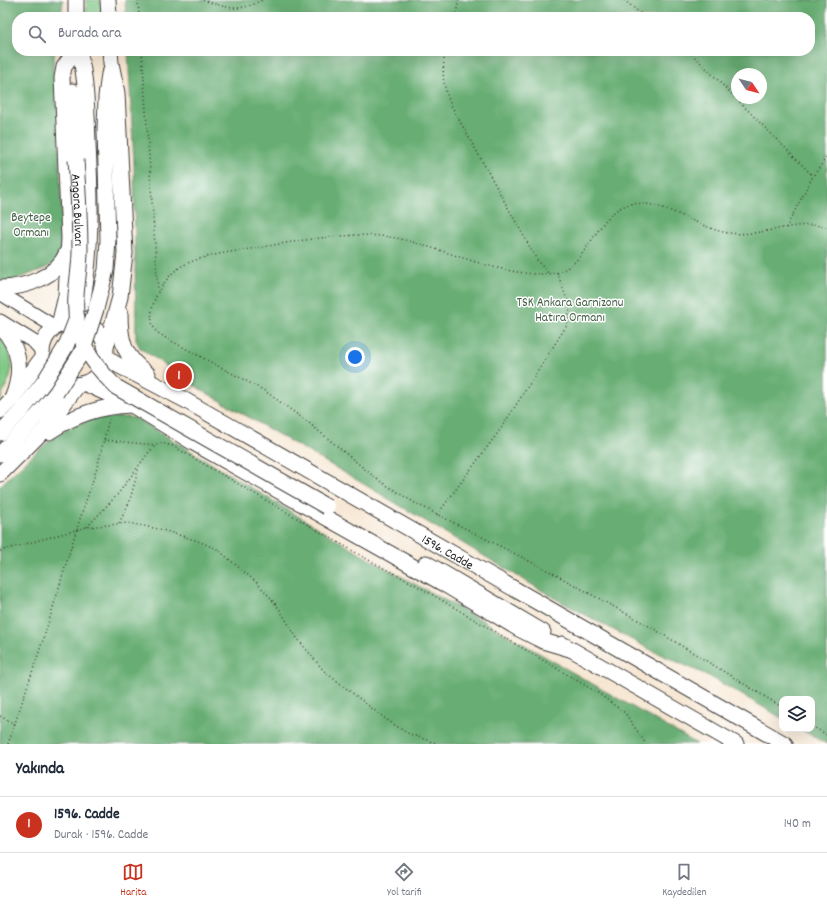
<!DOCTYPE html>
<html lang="tr">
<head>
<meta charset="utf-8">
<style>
  body { margin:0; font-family:Dekko,sans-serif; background:#f6f6f7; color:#1f2937 }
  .controls { position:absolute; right:12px; bottom:12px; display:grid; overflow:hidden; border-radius:8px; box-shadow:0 4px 16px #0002 }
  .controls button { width:36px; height:36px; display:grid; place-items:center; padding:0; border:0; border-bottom:1px solid #e0e1e3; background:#fff; color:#1f2937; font:20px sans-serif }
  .compass { position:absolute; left:731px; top:68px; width:36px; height:36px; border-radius:50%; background:#fff; box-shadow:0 4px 16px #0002; rotate:125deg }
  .you { position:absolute; left:355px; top:357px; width:14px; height:14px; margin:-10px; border:3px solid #fff; border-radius:50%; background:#1a73e8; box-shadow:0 0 0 6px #1a73e833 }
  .badge { display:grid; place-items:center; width:26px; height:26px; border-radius:50%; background:#c8321e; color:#fff; font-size:13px; font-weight:700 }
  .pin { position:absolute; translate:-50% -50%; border:2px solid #fff; box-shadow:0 1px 4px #0006 }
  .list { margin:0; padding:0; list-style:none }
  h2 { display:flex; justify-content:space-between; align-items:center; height:52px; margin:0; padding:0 16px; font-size:17px }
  h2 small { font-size:13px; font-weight:400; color:#747a83 }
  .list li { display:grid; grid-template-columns:26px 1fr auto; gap:12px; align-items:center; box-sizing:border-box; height:56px; padding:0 16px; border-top:1px solid #e0e1e3 }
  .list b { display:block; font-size:15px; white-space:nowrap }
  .list p { margin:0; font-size:13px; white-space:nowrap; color:#747a83 }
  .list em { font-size:13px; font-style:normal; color:#747a83 }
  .icon { flex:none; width:22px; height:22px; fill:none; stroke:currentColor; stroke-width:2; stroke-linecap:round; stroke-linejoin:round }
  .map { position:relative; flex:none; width:827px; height:744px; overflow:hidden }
  .search { position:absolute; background:#fff; box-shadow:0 4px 16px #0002; left:12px; right:12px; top:12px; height:44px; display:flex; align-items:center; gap:10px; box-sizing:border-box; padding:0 14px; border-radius:16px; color:#747a83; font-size:15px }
  .sheet { height:108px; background:#fff }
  nav { display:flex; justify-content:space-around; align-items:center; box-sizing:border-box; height:56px; border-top:1px solid #e0e1e3; background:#fff; font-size:11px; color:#747a83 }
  nav a { display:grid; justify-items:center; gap:2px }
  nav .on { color:#c8321e }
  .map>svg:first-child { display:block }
  .green { fill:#80c986; stroke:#4e7251 }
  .forest { fill:#68ad73; stroke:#426448; fill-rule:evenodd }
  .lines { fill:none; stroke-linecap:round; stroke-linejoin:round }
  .secondary-casing { stroke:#3d3a37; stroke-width:15 }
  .primary-casing { stroke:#3d3a37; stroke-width:17 }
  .path { stroke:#3d3a37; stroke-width:1.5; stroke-dasharray:1 3; stroke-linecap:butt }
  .secondary { stroke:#fff; stroke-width:13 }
  .primary { stroke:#fff; stroke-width:15 }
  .primary-bridge-casing { stroke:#3d3a37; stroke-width:17; stroke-linecap:butt }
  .primary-bridge { stroke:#fff; stroke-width:15 }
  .labels { text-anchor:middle; stroke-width:3; stroke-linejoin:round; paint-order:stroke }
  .street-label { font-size:13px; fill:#1c1c1c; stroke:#fff }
  .park-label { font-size:13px; fill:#446146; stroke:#fff }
</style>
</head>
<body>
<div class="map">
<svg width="827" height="744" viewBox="0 0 827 744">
  <rect width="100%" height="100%" fill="#fff"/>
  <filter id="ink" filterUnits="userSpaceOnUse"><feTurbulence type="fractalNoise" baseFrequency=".025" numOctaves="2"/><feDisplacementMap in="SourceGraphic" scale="8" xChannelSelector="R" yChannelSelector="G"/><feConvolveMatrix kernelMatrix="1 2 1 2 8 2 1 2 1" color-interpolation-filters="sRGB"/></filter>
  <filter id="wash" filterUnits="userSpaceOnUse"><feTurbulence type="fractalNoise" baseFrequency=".012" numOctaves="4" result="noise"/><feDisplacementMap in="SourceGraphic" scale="16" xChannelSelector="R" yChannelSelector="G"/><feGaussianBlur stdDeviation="0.9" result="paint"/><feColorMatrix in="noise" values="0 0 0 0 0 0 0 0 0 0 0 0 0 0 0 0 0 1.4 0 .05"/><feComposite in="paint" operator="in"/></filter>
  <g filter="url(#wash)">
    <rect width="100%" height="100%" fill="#f6e6d1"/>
    <g class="green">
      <polygon points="86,0 100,0 101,17 87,17"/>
      <path d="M0,335c14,25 16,32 3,57 -1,3 -1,6 -3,9z"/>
    </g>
    <g class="forest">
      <polygon points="0,0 63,0 61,17 17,17 17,51 55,51 53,65 58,118 62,223 61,250 54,263 46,268 17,279 0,282"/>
      <path d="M125,0h702v744l-27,-15h12v-30h-30v19l-73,-42 -56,-25 -97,-52 -194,-116 -162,-94 -60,-41 -4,-8 -2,-176 -6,-113h682v-34h-684zM737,74h24v24h-24z"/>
      <path d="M127,417l9,1 233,141 116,63 212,122h-697v-258c29,-27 58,-61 99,-68 9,-1 19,-1 28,-1z"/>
    </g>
  </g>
  <g filter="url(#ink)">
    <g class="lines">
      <g class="secondary-casing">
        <g id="secondary">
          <polyline points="0,293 55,327"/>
          <polyline points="0,321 34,342 42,351"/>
        </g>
      </g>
      <g class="primary-casing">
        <g id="primary">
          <polyline points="76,0 76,17"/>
          <polyline points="108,0 109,17"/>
          <path d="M79,51c8,31 8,63 9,94 3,54 4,106 -6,159"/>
          <polyline points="72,91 76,160"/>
          <path d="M0,288c25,0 57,-11 67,-36"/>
          <polyline points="96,309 106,270 108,240 105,130 106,97 109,74"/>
          <path d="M120,313c0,29 4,44 28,61"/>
          <circle cx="74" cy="353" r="32"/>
          <polyline points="59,325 66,296 69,238 62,78 64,67 75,51"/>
          <path d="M0,326c21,22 23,46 12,73"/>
          <polyline points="105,351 120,297 125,253 117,93 111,63 110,51"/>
          <path id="s1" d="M105,356l9,7 69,36 602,345"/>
          <polyline points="84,383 132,405 194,443 444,584 519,629 543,641 570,649"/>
          <polyline points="0,411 12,399 42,358"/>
          <path d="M49,432c25,-17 52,-26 82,-27"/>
          <polyline points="0,433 22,410 44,382"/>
          <polyline points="0,454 37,416 56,393"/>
          <polyline points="0,474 46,428 78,385"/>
          <polyline points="426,563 543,632"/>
          <polyline points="562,644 736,744"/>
        </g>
      </g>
      <g class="path">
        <polyline points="138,0 139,17"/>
        <path d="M203,0c26,8 34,13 59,0"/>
        <polyline points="624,0 645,17"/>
        <polyline points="455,17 459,0"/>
        <polyline points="142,51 158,291"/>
        <path d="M445,51c-3,24 -3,34 7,56l85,153 12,14"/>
        <polyline points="689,51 813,176"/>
        <polyline points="786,228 813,176 827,157"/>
        <polyline points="104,440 156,445"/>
        <polyline points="437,515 502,427 567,325 570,308 557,272"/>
        <polyline points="119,523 129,503 139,467"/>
        <polyline points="87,527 118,494 149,452 156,445 162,443 173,446 372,562 416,585 595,691 625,713 646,744"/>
        <polyline points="0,551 87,527 128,523 159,529 195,540 217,549 256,582 270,597 280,610 297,638 324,671 387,720 407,733 438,744"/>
        <path d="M782,707l-128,-78 -103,-57 -136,-69 -37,-23 -69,-57 -44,-32 -101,-54c-2,-2 -7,-4 -9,-7 -8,-13 -1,-33 7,-44 7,-10 14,-18 26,-23 21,-9 45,-11 68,-15 43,-7 96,-18 140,-10 48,10 102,38 151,36 39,-2 44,-49 73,-66 29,-16 70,15 99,23 37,10 72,-12 108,-4"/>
        <polyline points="0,716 15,724"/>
        <polyline points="812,726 827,735"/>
        <polyline points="8,744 45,634 76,531 97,468 109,419"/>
      </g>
      <use href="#secondary" class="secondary"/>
      <use href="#primary" class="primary"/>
      <g class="primary-bridge-casing">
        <g id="primary-bridge">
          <path id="s2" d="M76,160c2,30 4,61 4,91 0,15 -3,30 -4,45 -3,39 13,65 40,91l211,120"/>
          <polyline points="44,382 66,346 77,318"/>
          <polyline points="56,393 82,352 96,309"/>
        </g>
      </g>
      <use href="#primary-bridge" class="primary-bridge"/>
    </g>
  </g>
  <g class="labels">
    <g class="street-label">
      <text dy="5" stroke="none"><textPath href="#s2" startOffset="50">Angora Bulvarı</textPath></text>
      <text dy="5" stroke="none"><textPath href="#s1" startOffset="395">1596. Cadde</textPath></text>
    </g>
    <g class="park-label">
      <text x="31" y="221">Beytepe<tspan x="31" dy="15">Ormanı</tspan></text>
      <text x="570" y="306">TSK Ankara Garnizonu<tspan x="570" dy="15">Hatıra Ormanı</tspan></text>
    </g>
  </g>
</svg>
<div class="controls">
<button><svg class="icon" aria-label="layers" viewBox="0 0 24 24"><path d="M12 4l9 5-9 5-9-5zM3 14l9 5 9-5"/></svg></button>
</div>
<svg class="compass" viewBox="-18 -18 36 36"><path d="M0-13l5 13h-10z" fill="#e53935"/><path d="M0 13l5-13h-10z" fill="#747a83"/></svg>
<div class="you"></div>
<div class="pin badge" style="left:179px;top:376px">1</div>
<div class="search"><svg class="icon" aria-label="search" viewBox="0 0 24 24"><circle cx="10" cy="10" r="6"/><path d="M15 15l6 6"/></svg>Burada ara</div>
</div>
<section class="sheet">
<h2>Yakında<small></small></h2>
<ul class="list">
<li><span class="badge">1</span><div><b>1596. Cadde</b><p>Durak · 1596. Cadde</p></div><em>140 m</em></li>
</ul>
</section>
<nav>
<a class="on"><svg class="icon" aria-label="map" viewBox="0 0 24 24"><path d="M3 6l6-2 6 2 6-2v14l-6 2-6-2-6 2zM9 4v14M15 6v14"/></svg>Harita</a>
<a><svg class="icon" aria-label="directions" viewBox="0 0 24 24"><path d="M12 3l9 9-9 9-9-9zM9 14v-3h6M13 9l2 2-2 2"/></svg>Yol tarifi</a>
<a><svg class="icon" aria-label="saved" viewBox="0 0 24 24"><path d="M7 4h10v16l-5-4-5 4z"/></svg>Kaydedilen</a>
</nav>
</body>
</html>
